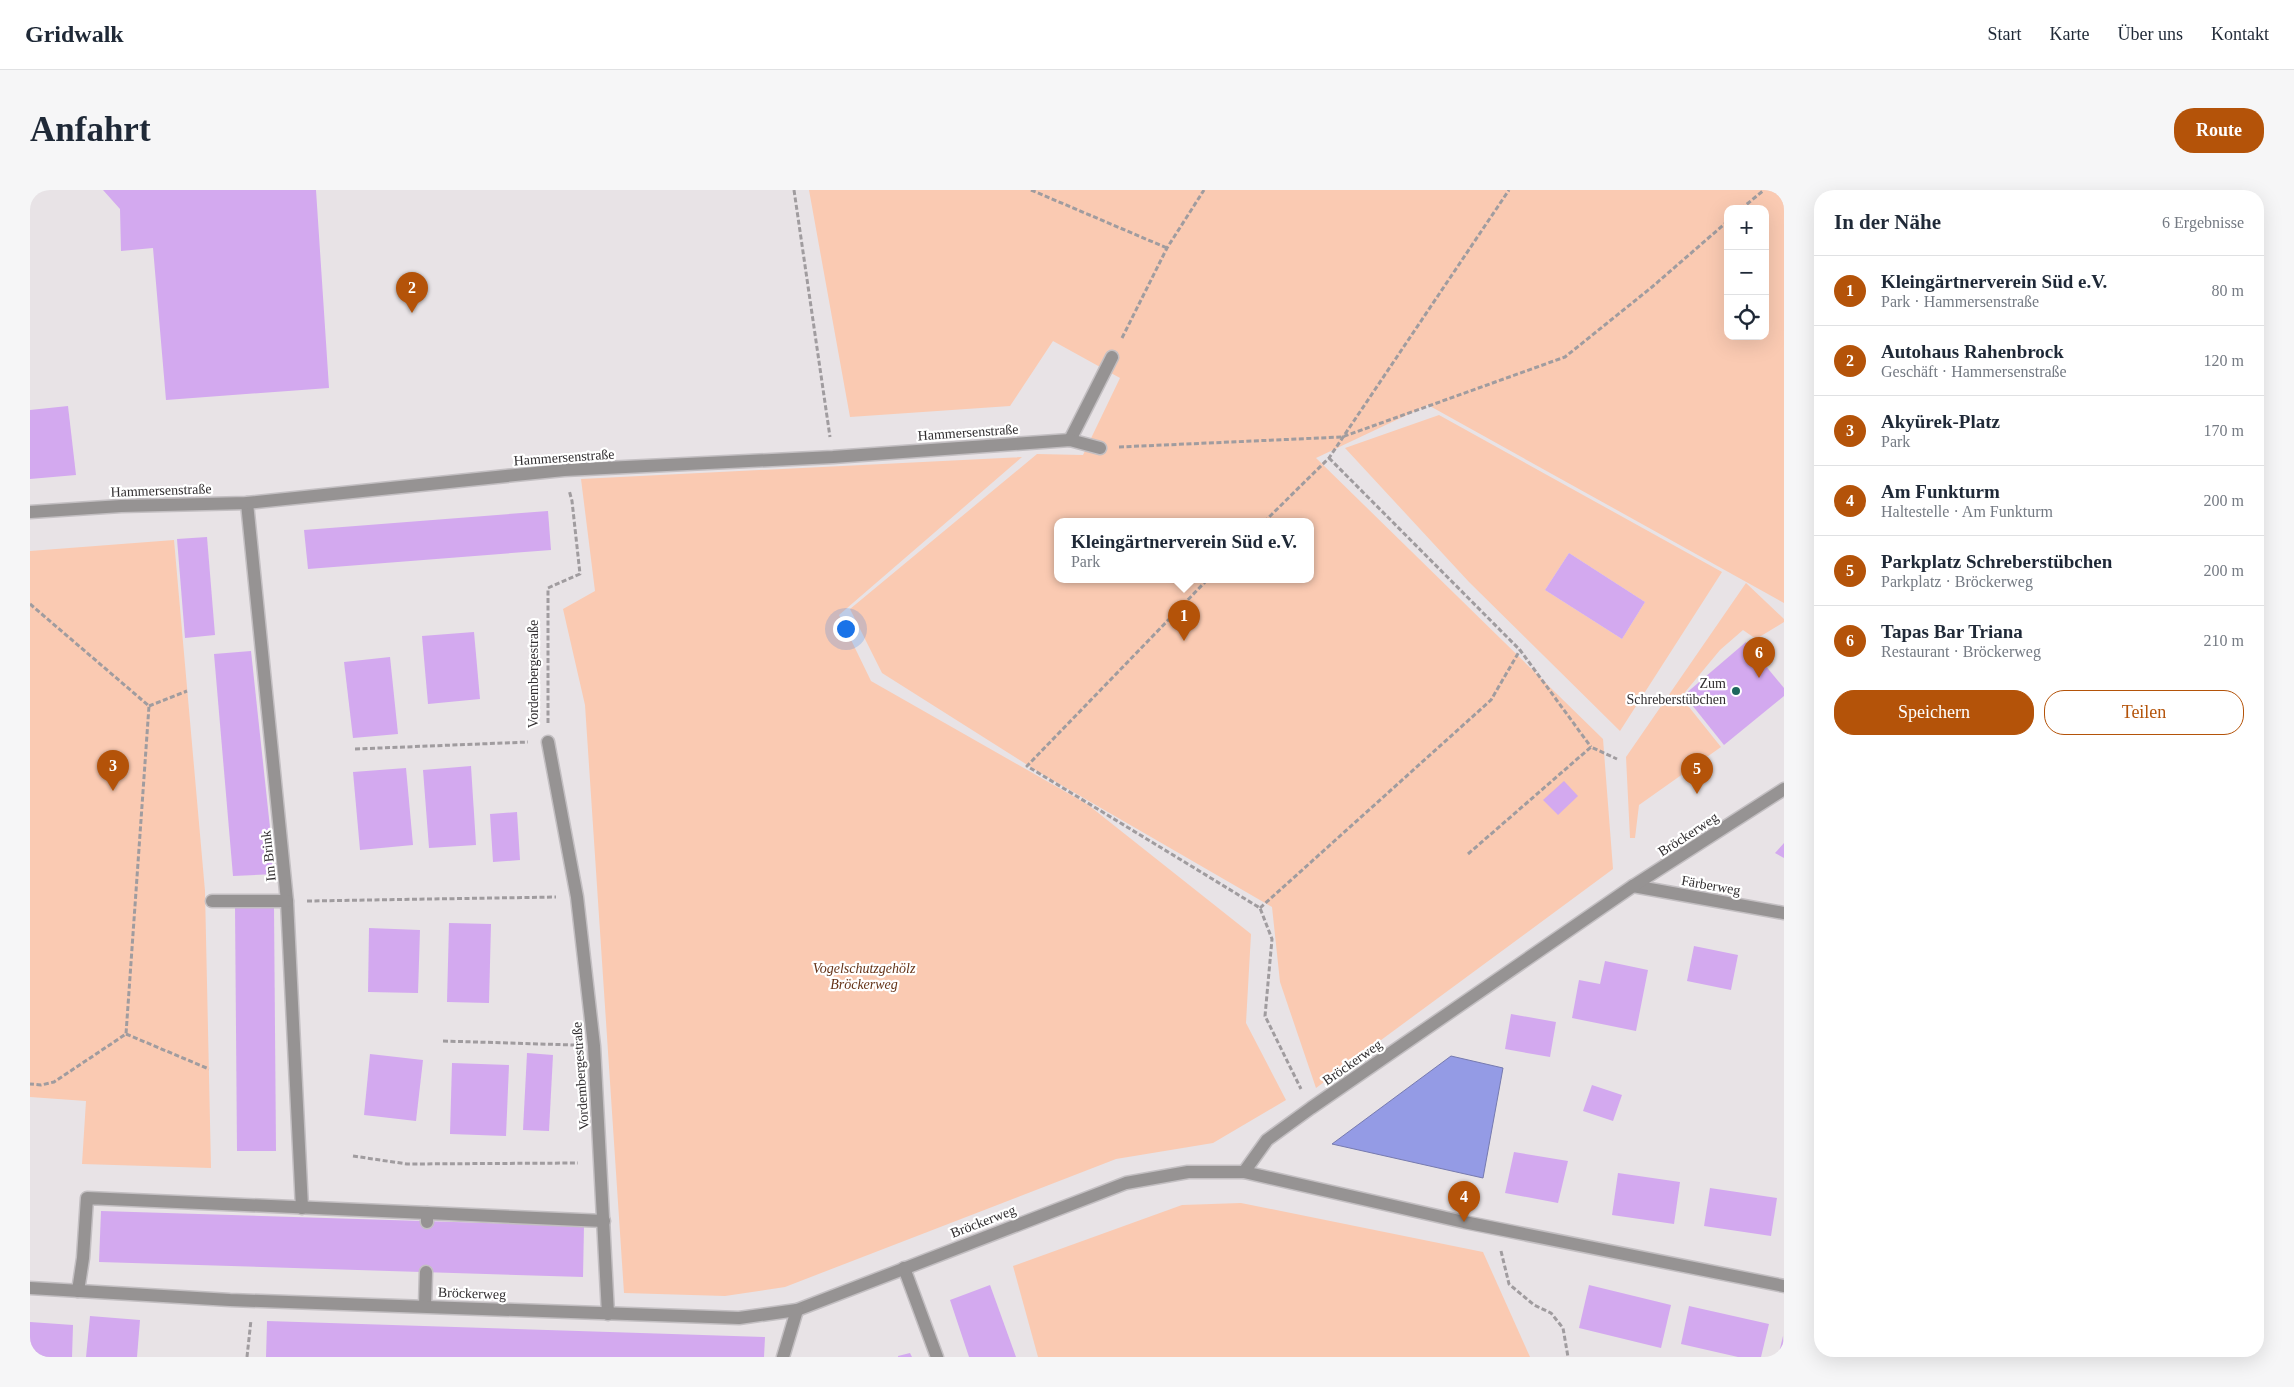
<!DOCTYPE html>
<html lang="de">
<head>
<meta charset="utf-8">
<style>
  body { margin:0; font-family:"Times New Roman",serif; background:#f6f6f7; color:#1f2937 }
  .controls { position:absolute; right:15px; top:15px; display:grid; overflow:hidden; border-radius:10px; box-shadow:0 5px 20px #0002 }
  .controls button { width:45px; height:45px; display:grid; place-items:center; padding:0; border:0; border-bottom:1px solid #e0e1e3; background:#fff; color:#1f2937; font:25px sans-serif }
  .you { position:absolute; left:815px; top:438px; width:18px; height:18px; margin:-12px; border:4px solid #fff; border-radius:50%; background:#1a73e8; box-shadow:0 0 0 8px #1a73e833 }
  .badge { display:grid; place-items:center; width:32px; height:32px; border-radius:50%; background:#b45309; color:#fff; font-size:16px; font-weight:700 }
  .pin { position:absolute; translate:-50% -41px; filter:drop-shadow(0 1px 2px #0008) }
  .pin::after { content:''; position:absolute; top:26px; width:18px; height:15px; background:inherit; clip-path:polygon(0 0,100% 0,50% 100%) }
  .popup { position:absolute; left:1024px; top:328px; width:260px; height:65px; box-sizing:border-box; display:grid; place-content:center; border-radius:10px; background:#fff; filter:drop-shadow(0 1px 4px #0005); font-size:16px; white-space:nowrap; color:#747a83 }
  .popup b { font-size:19px; color:#1f2937 }
  .popup::after { content:''; position:absolute; left:50%; top:100%; margin-left:-10px; border:10px solid transparent; border-top-color:#fff }
  .list { margin:0; padding:0; list-style:none }
  h2 { display:flex; justify-content:space-between; align-items:center; height:65px; margin:0; padding:0 20px; font-size:21px }
  h2 small { font-size:16px; font-weight:400; color:#747a83 }
  .list li { display:grid; grid-template-columns:32px 1fr auto; gap:15px; align-items:center; box-sizing:border-box; height:70px; padding:0 20px; border-top:1px solid #e0e1e3 }
  .list b { display:block; font-size:19px; white-space:nowrap }
  .list p { margin:0; font-size:16px; white-space:nowrap; color:#747a83 }
  .list em { font-size:16px; font-style:normal; color:#747a83 }
  .actions { display:flex; gap:10px; padding:15px 20px }
  .actions a { flex:1; padding:11px 0; border:1px solid #b45309; border-radius:20px; text-align:center; font-size:18px; color:#b45309 }
  .actions .main { background:#b45309; color:#fff }
  .icon { flex:none; width:28px; height:28px; fill:none; stroke:currentColor; stroke-width:2; stroke-linecap:round; stroke-linejoin:round }
  .map { position:relative; flex:none; width:1754px; height:1167px; overflow:hidden; border-radius:20px }
  header { display:flex; align-items:center; gap:30px; box-sizing:border-box; height:70px; padding:0 25px; background:#fff; border-bottom:1px solid #e0e1e3 }
  header strong { font-size:24px }
  nav { display:flex; gap:28px; margin-inline-start:auto; font-size:18px }
  .intro { display:flex; align-items:center; justify-content:space-between; box-sizing:border-box; height:120px; padding:0 30px }
  h1 { margin:0; font-size:35px }
  .button { padding:12px 22px; border-radius:20px; background:#b45309; color:#fff; font-size:18px; font-weight:700 }
  main { display:flex; gap:30px; padding:0 30px }
  aside { flex:1; background:#fff; border-radius:20px; box-shadow:0 5px 20px #0002 }
  .map>svg:first-child { display:block }
  .green { fill:#facab2; fill-rule:evenodd }
  .water { fill:#949be5; stroke:#767aaf }
  .building { fill:#d3a9ef }
  .lines { fill:none; stroke-linecap:round; stroke-linejoin:round }
  .lane-casing { stroke:#c3bfc2; stroke-width:15 }
  .street-casing { stroke:#c3bfc2; stroke-width:15 }
  .path { stroke:#a09c9f; stroke-width:3; stroke-dasharray:5 2.5; stroke-linecap:butt }
  .lane { stroke:#969393; stroke-width:12 }
  .street { stroke:#969393; stroke-width:12 }
  .poi-dot { fill:#1e675d; stroke:#fff; stroke-width:2 }
  .labels { text-anchor:middle; stroke-width:4.5; stroke-linejoin:round; paint-order:stroke }
  .street-label { font-size:14px; fill:#312e30; stroke:#fff }
  .poi-label { font-size:14px; fill:#312e30; stroke:#fff; text-anchor:end }
  .park-label { font-size:14px; font-style:italic; fill:#653317; stroke:#fff }
</style>
</head>
<body>
<header>
<strong>Gridwalk</strong>
<nav><a>Start</a><a>Karte</a><a>Über uns</a><a>Kontakt</a></nav>
</header>
<div class="intro"><h1>Anfahrt</h1><a class="button">Route</a></div>
<main>
<div class="map">
<svg width="1754" height="1167" viewBox="0 0 1754 1167">
  <rect width="100%" height="100%" fill="#e8e3e6"/>
  <g class="green">
    <path d="M779,0h975v413l-356,-198 -112,53 287,281 10,130 -297,219 -36,-106 -8,-75 -235,-136 -155,-98 -32,-64 187,-155 46,1 37,-77 -67,-37 -43,65 -160,11zM1698,19h37v127h-37zM1028,332h252v58h-252z"/>
    <path d="M1409,225l283,157 -102,159 -151,-149 -124,-134zM1539,363l76,49 -23,37 -77,-49z"/>
    <polygon points="992,267 809,425 841,491 1057,614 1221,744 1216,833 1256,910 1183,953 1086,969 755,1097 695,1106 594,1103 555,515 533,419 565,401 551,289"/>
    <polygon points="144,350 175,701 181,978 52,974 56,911 0,907 0,361"/>
    <polygon points="1716,393 1754,429 1754,432 1726,449 1713,440 1690,460 1651,507 1691,557 1609,615 1605,648 1600,648 1596,567"/>
    <polygon points="1211,1013 1453,1062 1500,1167 1008,1167 983,1076 1152,1015"/>
  </g>
  <polygon class="water" points="1421,866 1473,878 1453,988 1302,954"/>
  <g class="building">
    <polygon points="73,0 286,0 299,198 136,210 123,58 91,61 90,19"/>
    <polygon points="38,216 46,285 0,289 0,220"/>
    <polygon points="518,321 521,360 278,379 274,340"/>
    <polygon points="177,347 185,445 155,448 147,349"/>
    <polygon points="1539,363 1615,412 1592,449 1515,400"/>
    <polygon points="444,442 450,509 398,514 392,446"/>
    <polygon points="1716,452 1754,498 1754,506 1694,555 1654,505"/>
    <polygon points="221,461 245,684 203,686 184,464"/>
    <polygon points="360,467 368,544 323,548 314,472"/>
    <polygon points="441,576 446,655 399,658 393,580"/>
    <polygon points="376,578 383,655 330,660 323,582"/>
    <polygon points="1534,591 1548,606 1528,625 1513,610"/>
    <polygon points="487,622 490,670 463,672 460,624"/>
    <polygon points="1754,653 1754,668 1745,663"/>
    <polygon points="205,717 244,717 246,961 207,961"/>
    <polygon points="419,733 461,734 459,813 417,812"/>
    <polygon points="339,738 390,740 388,803 338,802"/>
    <polygon points="1664,756 1708,765 1701,800 1657,791"/>
    <polygon points="1575,771 1618,780 1606,841 1542,828 1549,790 1570,794"/>
    <polygon points="1481,824 1526,832 1520,867 1475,859"/>
    <polygon points="497,863 523,865 519,941 493,940"/>
    <polygon points="340,864 393,870 386,931 334,925"/>
    <polygon points="422,873 479,875 476,946 420,944"/>
    <polygon points="1562,895 1592,905 1583,931 1553,921"/>
    <polygon points="1484,962 1538,971 1528,1013 1475,1003"/>
    <polygon points="1588,983 1650,992 1644,1034 1582,1025"/>
    <polygon points="1680,998 1747,1008 1741,1046 1674,1036"/>
    <polygon points="71,1021 554,1036 553,1087 69,1072"/>
    <polygon points="960,1095 986,1167 939,1167 920,1110"/>
    <polygon points="1559,1095 1641,1115 1631,1158 1549,1138"/>
    <polygon points="1659,1116 1739,1134 1731,1167 1708,1167 1651,1154"/>
    <polygon points="60,1126 110,1130 107,1167 56,1167"/>
    <polygon points="237,1131 642,1144 735,1147 734,1167 236,1167"/>
    <polygon points="0,1132 43,1135 42,1167 0,1167"/>
    <polygon points="1753,1146 1754,1167 1748,1167"/>
    <polygon points="880,1163 882,1167 868,1167 868,1166"/>
  </g>
  <g class="lines">
    <g class="lane-casing">
      <g id="lane">
        <polyline points="1040,250 1082,167"/>
        <polyline points="217,313 257,711 272,1018"/>
        <polyline points="182,711 257,711"/>
        <polyline points="397,1023 574,1031"/>
        <polyline points="48,1101 53,1068 57,1008 397,1023 397,1032"/>
        <polyline points="395,1116 396,1082"/>
      </g>
    </g>
    <g class="street-casing">
      <g id="street">
        <polyline points="0,322 91,316 217,313 534,280 803,267 1040,250 1070,258"/>
        <polyline points="518,552 547,707 564,856 578,1124"/>
        <polyline points="1603,696 1754,723"/>
        <polyline points="1214,982 1237,950 1281,918 1603,696 1754,599"/>
        <polyline points="874,1078 907,1167"/>
        <polyline points="0,1098 200,1110 709,1128 767,1120 1096,993 1158,982 1214,982 1434,1032 1754,1096"/>
        <polyline points="753,1167 767,1120"/>
      </g>
    </g>
    <g class="path">
      <polyline points="764,0 800,247"/>
      <polyline points="1001,0 1137,58"/>
      <polyline points="1711,19 1734,0"/>
      <polyline points="1092,148 1137,58 1174,0"/>
      <polyline points="1089,257 1312,247 1535,167 1622,97 1698,31"/>
      <polyline points="1299,268 1490,460 1561,557"/>
      <polyline points="1234,332 1299,268 1479,0"/>
      <polyline points="1177,390 997,576 1230,718 1242,749 1235,826 1271,899"/>
      <polyline points="0,414 119,516 96,844 24,892 11,895 0,894"/>
      <polyline points="119,516 157,501"/>
      <polyline points="518,533 518,398 550,384 542,311 539,300"/>
      <polyline points="325,559 498,552"/>
      <polyline points="1438,664 1561,557 1587,569"/>
      <polyline points="277,711 526,707"/>
      <polyline points="1230,718 1461,510 1490,460"/>
      <polyline points="96,844 179,879"/>
      <polyline points="413,851 544,855"/>
      <polyline points="323,966 377,974 548,973"/>
      <polyline points="1471,1061 1479,1094 1504,1115 1521,1123 1533,1138 1538,1167"/>
      <polyline points="217,1167 221,1130"/>
    </g>
    <use href="#lane" class="lane"/>
    <use href="#street" class="street"/>
  </g>
  <circle class="poi-dot" cx="1706" cy="501" r="5"/>
  <g class="labels">
    <g class="street-label">
      <text transform="translate(938 242) rotate(-4)" y="5">Hammersenstraße</text>
      <text transform="translate(534 267) rotate(-4)" y="5">Hammersenstraße</text>
      <text transform="translate(131 300) rotate(-2)" y="5">Hammersenstraße</text>
      <text transform="translate(503 484) rotate(-90)" y="5">Vordembergestraße</text>
      <text transform="translate(1658 644) rotate(-33)" y="5">Bröckerweg</text>
      <text transform="translate(238 666) rotate(-96)" y="5">Im Brink</text>
      <text transform="translate(1681 695) rotate(10)" y="5">Färberweg</text>
      <text transform="translate(1322 872) rotate(-35)" y="5">Bröckerweg</text>
      <text transform="translate(550 886) rotate(-94)" y="5">Vordembergestraße</text>
      <text transform="translate(953 1031) rotate(-21)" y="5">Bröckerweg</text>
      <text transform="translate(442 1103) rotate(2)" y="5">Bröckerweg</text>
    </g>
    <g class="poi-label">
      <text x="1696" y="498">Zum<tspan x="1696" dy="16">Schreberstübchen</tspan></text>
    </g>
    <g class="park-label">
      <text x="834" y="783">Vogelschutzgehölz<tspan x="834" dy="16">Bröckerweg</tspan></text>
    </g>
  </g>
</svg>
<div class="controls">
<button>+</button>
<button>−</button>
<button><svg class="icon" aria-label="locate" viewBox="0 0 24 24"><circle cx="12" cy="12" r="6"/><path d="M12 2v4M12 18v4M2 12h4M18 12h4"/></svg></button>
</div>
<div class="you"></div>
<div class="pin badge" style="left:1154px;top:451px">1</div>
<div class="popup"><b>Kleingärtnerverein Süd e.V.</b>Park</div>
<div class="pin badge" style="left:382px;top:123px">2</div>
<div class="pin badge" style="left:83px;top:601px">3</div>
<div class="pin badge" style="left:1434px;top:1032px">4</div>
<div class="pin badge" style="left:1667px;top:604px">5</div>
<div class="pin badge" style="left:1729px;top:488px">6</div>
</div>
<aside>
<h2>In der Nähe<small>6 Ergebnisse</small></h2>
<ul class="list">
<li><span class="badge">1</span><div><b>Kleingärtnerverein Süd e.V.</b><p>Park · Hammersenstraße</p></div><em>80 m</em></li>
<li><span class="badge">2</span><div><b>Autohaus Rahenbrock</b><p>Geschäft · Hammersenstraße</p></div><em>120 m</em></li>
<li><span class="badge">3</span><div><b>Akyürek-Platz</b><p>Park</p></div><em>170 m</em></li>
<li><span class="badge">4</span><div><b>Am Funkturm</b><p>Haltestelle · Am Funkturm</p></div><em>200 m</em></li>
<li><span class="badge">5</span><div><b>Parkplatz Schreberstübchen</b><p>Parkplatz · Bröckerweg</p></div><em>200 m</em></li>
<li><span class="badge">6</span><div><b>Tapas Bar Triana</b><p>Restaurant · Bröckerweg</p></div><em>210 m</em></li>
</ul>
<div class="actions"><a class="main">Speichern</a><a>Teilen</a></div>
</aside>
</main>
</body>
</html>
